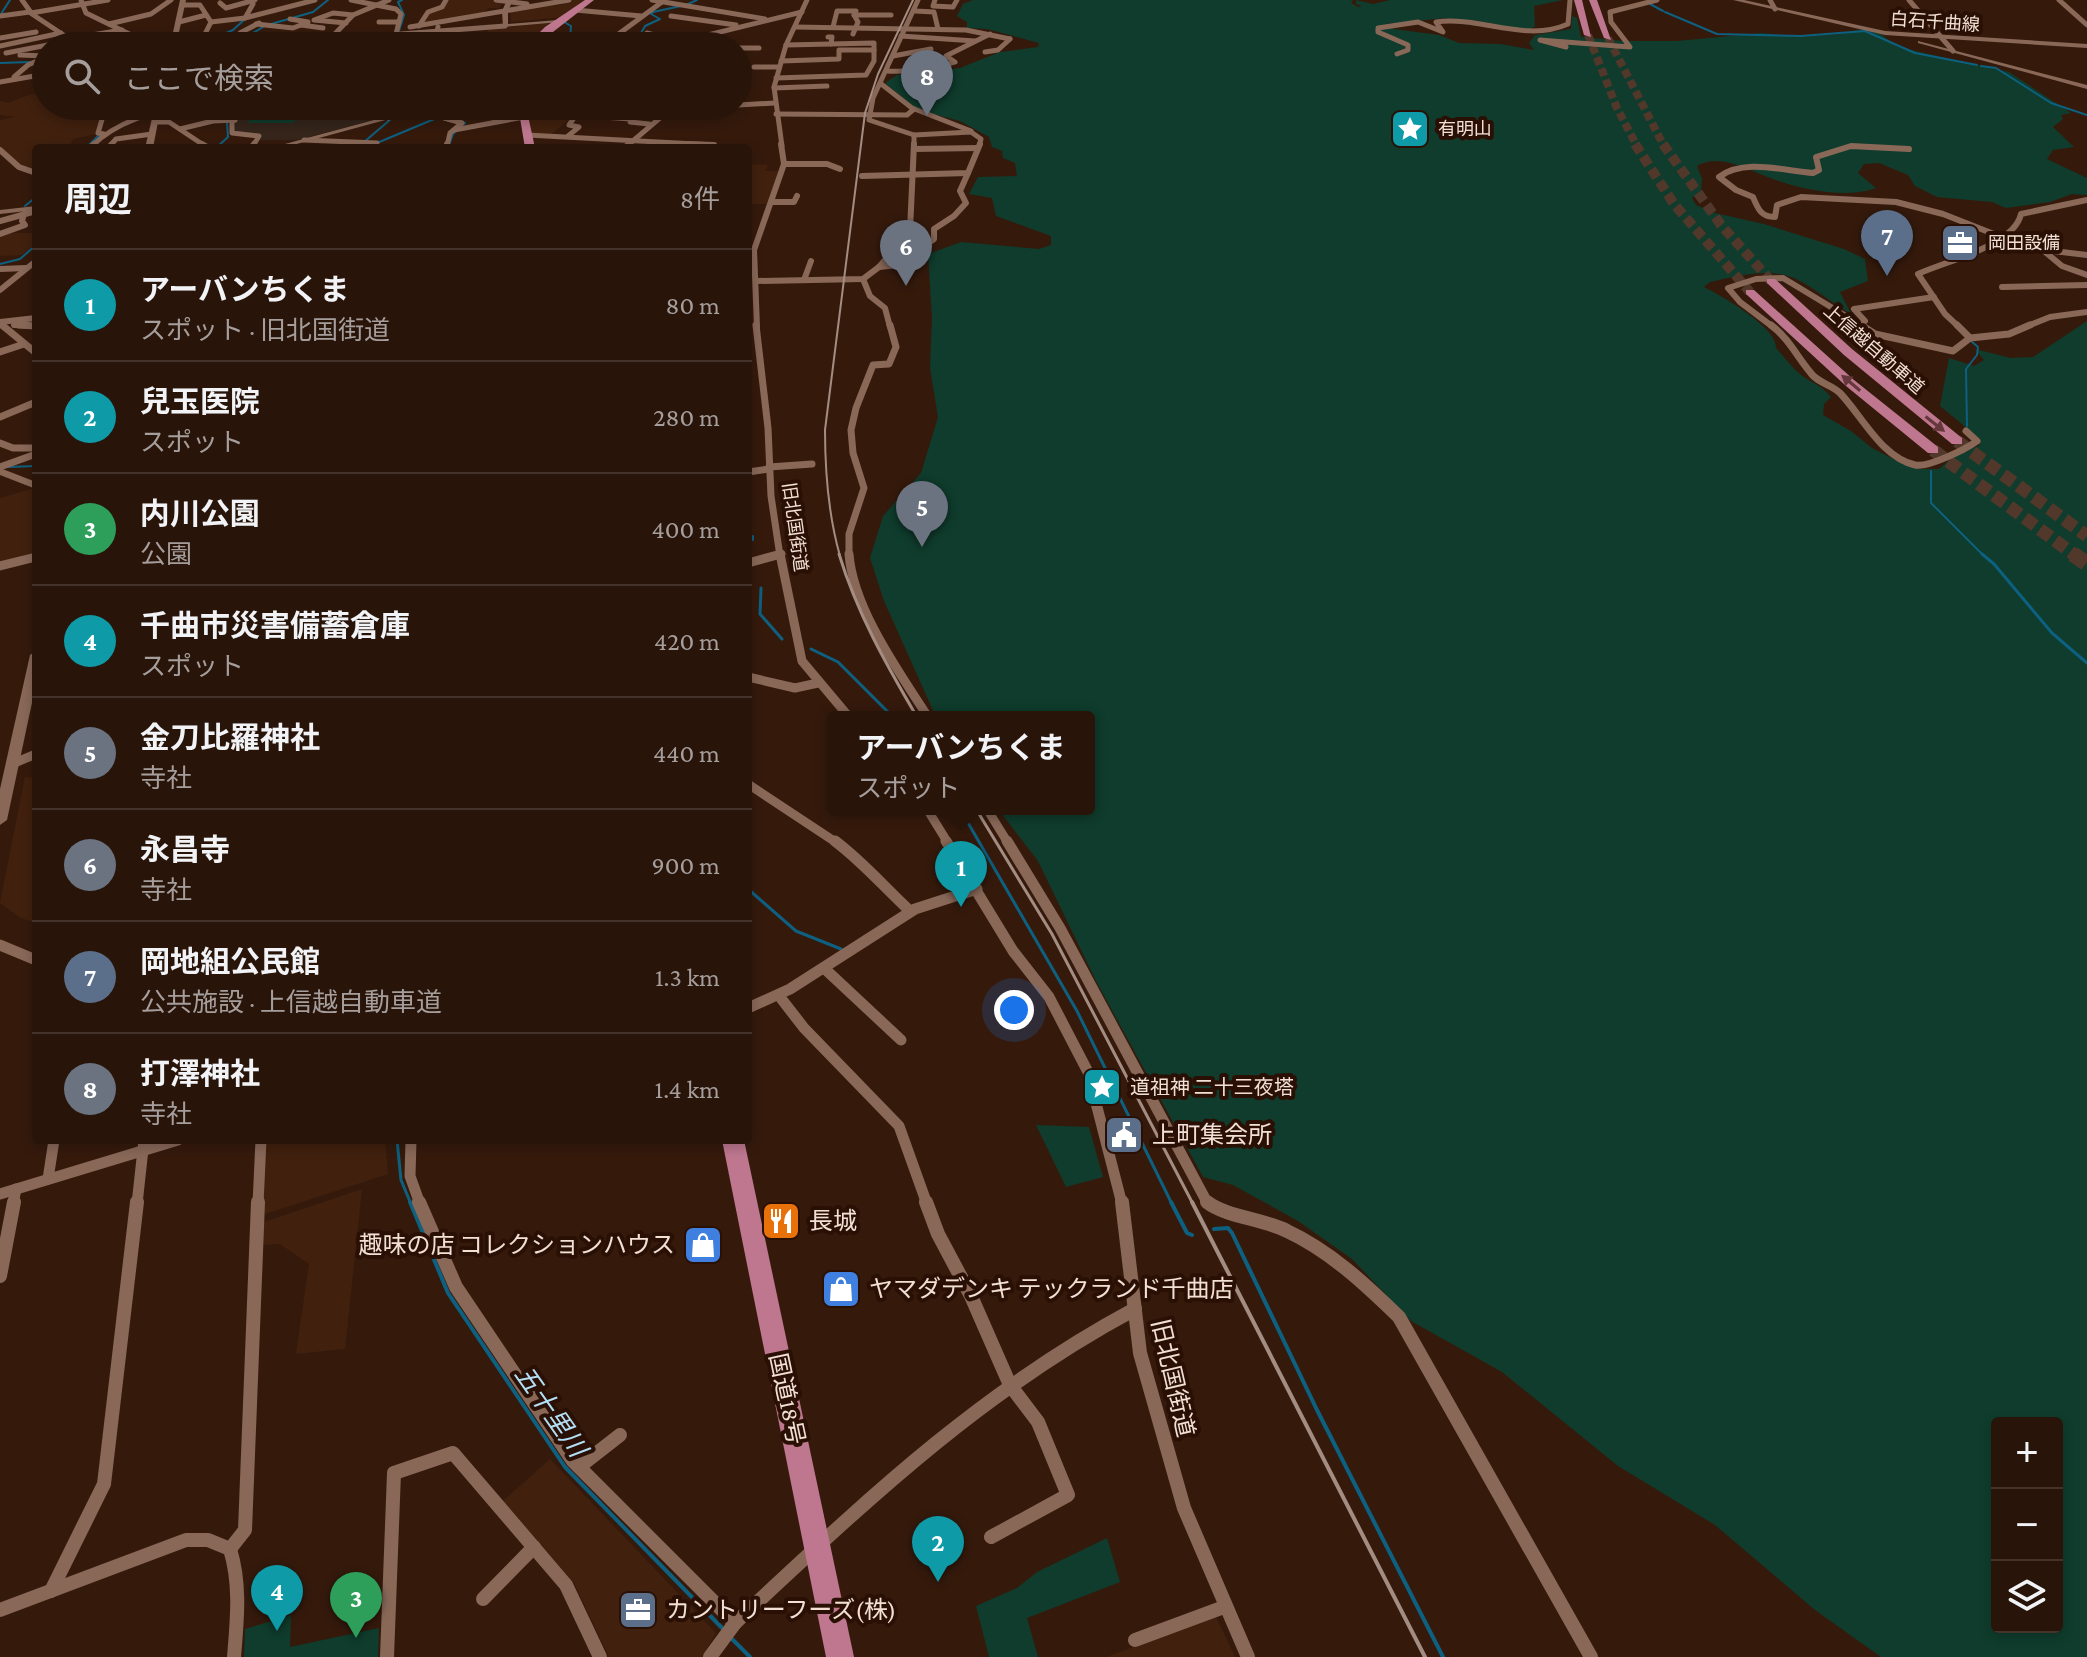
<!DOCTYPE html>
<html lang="ja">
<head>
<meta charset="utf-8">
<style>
  body { margin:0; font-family:"Crimson Pro","Noto Sans JP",serif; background:#301d12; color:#f1f3f6 }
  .controls { position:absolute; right:24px; bottom:24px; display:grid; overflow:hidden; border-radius:8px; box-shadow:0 4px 12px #0003 }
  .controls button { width:72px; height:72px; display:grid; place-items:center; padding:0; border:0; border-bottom:2px solid #44332a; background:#281409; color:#f1f3f6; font:40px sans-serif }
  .you { position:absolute; left:1014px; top:1010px; width:28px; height:28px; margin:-20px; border:6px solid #fff; border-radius:50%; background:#1a73e8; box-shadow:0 0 0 12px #1a73e833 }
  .badge { display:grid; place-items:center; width:52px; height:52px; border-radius:50%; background:#f19ab3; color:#fff; font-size:26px; font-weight:700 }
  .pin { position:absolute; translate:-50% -66px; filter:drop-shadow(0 2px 4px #0008) }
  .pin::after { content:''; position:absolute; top:42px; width:28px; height:24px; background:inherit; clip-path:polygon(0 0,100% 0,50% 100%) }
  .popup { position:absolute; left:827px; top:711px; width:268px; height:104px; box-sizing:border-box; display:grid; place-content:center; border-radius:8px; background:#281409; filter:drop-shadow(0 2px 6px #0005); font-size:26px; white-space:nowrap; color:#a59e9c }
  .popup b { font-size:30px; color:#f1f3f6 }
  .popup::after { content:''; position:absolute; left:50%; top:100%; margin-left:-16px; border:16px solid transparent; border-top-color:#281409 }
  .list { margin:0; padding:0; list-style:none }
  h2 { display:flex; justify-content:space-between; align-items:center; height:104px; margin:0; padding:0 32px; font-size:34px }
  h2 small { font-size:26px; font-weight:400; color:#a59e9c }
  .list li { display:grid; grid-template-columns:52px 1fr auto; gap:24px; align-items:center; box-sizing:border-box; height:112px; padding:0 32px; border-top:2px solid #44332a }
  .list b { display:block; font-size:30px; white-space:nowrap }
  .list p { margin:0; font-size:26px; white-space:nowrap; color:#a59e9c }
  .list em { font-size:26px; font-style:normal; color:#a59e9c }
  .icon { flex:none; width:44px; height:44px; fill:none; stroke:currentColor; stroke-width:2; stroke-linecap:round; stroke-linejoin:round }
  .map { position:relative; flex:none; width:2087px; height:1657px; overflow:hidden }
  .search { position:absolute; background:#281409; box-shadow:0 4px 12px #0003; left:32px; top:32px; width:720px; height:88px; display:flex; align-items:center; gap:20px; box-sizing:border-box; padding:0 28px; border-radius:44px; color:#a59e9c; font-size:30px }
  .panel { position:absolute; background:#281409; box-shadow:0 4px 12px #0003; left:32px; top:144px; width:720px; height:1000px; border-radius:8px }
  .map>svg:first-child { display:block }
  .built { fill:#41200e }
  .education { fill:#35251b }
  .green { fill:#0f3c2c; fill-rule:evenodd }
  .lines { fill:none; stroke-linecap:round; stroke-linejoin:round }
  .stream-far2 { stroke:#0d6080; stroke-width:2 }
  .stream-far1 { stroke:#0d6080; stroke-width:3 }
  .stream { stroke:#0d6080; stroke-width:4 }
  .highway-tunnel-far3 { stroke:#51382a; stroke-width:8; stroke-dasharray:8 4; stroke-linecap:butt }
  .highway-tunnel-far2 { stroke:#51382a; stroke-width:10; stroke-dasharray:10 5; stroke-linecap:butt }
  .highway-tunnel-far1 { stroke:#51382a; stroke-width:13; stroke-dasharray:13 6; stroke-linecap:butt }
  .highway-tunnel { stroke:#51382a; stroke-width:16; stroke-dasharray:16 8; stroke-linecap:butt }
  .street-far5 { stroke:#896858; stroke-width:5 }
  .street-far4 { stroke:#896858; stroke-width:6 }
  .street-far3 { stroke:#896858; stroke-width:7 }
  .street-far2 { stroke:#896858; stroke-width:9 }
  .street-far1 { stroke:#896858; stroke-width:11 }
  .street { stroke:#896858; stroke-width:14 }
  .secondary { fill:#896858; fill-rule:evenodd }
  .highway { fill:#be778f; fill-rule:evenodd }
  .rail-far2 { stroke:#a38c81; stroke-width:2 }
  .rail-far1 { stroke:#a38c81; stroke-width:3 }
  .rail { stroke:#a38c81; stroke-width:4 }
  .oneway { fill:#65393c }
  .labels { text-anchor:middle; stroke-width:8; stroke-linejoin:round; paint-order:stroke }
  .far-street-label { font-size:18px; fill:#f2dfd6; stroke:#2a1004 }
  .far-poi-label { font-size:18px; fill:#f2dfd6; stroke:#2a1004; text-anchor:start }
  .poi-label { font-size:20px; fill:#f2dfd6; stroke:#2a1004; text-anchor:start }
  .near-poi-label { font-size:24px; fill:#f2dfd6; stroke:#2a1004; text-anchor:start }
  .near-street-label { font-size:24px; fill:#f2dfd6; stroke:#2a1004 }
  .near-water-label { font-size:26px; font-style:italic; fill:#b3dff6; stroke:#2a1004 }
</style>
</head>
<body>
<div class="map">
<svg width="2087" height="1657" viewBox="0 0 2087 1657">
  <rect width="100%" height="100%" fill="#351a0c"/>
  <g class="built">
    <polygon points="448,0 490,0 503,1 499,8 489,8 481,14 421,24 430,12 443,7"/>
    <polygon points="571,0 587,0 561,17 511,22 511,10 560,5"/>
    <polygon points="537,24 549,24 526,46 475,46 489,29"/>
    <polygon points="31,94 46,95 46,106 89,106 101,116 95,134 73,139 70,146 36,148 36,170 17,162 0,146 0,120 15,117 0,115 0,101 8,103"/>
    <polygon points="527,111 566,113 574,116 550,135 532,134"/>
    <polygon points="748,164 768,165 765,171 778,171 767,204 748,204"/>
    <polygon points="4,233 36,233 36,243 22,255 0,256 0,235"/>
    <polygon points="31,489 36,492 36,556 0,564 0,498"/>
    <polygon points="25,777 36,778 36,923 21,918 0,903"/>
    <polygon points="265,1140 385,1140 388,1174 262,1215"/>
    <polygon points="362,1189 345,1349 296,1354 309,1264 280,1244 261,1245 261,1223"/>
    <polygon points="550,1459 716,1633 702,1657 609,1657 574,1583 503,1501"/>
    <polygon points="1216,1617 1235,1657 1106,1657"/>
  </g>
  <polygon class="education" points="253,106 396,106 386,117 297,140 260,140 261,136 234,131 235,122"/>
  <g class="green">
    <path d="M973,0h380l-2,3 7,4 4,-1 -6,-2v-4l17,4 17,-4h173l-29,6 1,21 -14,4 -68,-8 -7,-5 -60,6 8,5 45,6 20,8 41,1 34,6 -5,-7 6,-8 36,-6 1,-13 5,2 4,19 43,4h53l85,-8 36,4 44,-3 20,-5 18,4 12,10 19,7 98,22 62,41 -10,2 2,4 -10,8 21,20 -21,3 -6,9 40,19v17l-15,-1 -22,8 -44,6 -14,-6 -55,-5 -22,-11 -7,-11 -29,-12 -15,1 -6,9 18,15c-29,11 -74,2 -103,-9 -23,-8 -53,-27 -76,-13l5,13 -1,12 -9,7 4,7 19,8 49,11 80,25 21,10 3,22 -28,11 11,22c-17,-10 -37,-26 -53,-34 -28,-14 -61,-4 -88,2l-6,5c18,9 74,41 72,61 9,10 18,22 28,29 11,7 19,10 27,20l-7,7 -1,11 28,16 21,17 31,16 19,5h17l19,-17 21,-6 1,-7 -40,-33 9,-48 25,8 10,-6 -9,-11 36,9 22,-1 54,-36v1336h-206l-66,-47 -100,-85 -97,-59 -116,-94 -91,-51 -59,-62 -54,-38 -65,-36 -30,-8 -106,-194 -59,-122 -40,-52h91v-92h-153l-52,-116 -14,-43 13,-42 38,-43 17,-56 -8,-49 2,-50 -4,-64 33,-12 78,7 12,-4v-9l-55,-20 -4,-18 -23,-4 9,-17 39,-1 -2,-13 -12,-5 -1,-7 -10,-4 -3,-10 -29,-16 -42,-11 -33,-27 12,-8 63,-7 40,-16 38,-5 1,-4 -52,-14 -20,-1v-6l-10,-6 6,-12zM1997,1423h60v204h-60z"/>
    <polygon points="265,106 310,106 293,123 247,123"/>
    <polygon points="1036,1125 1089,1127 1103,1177 1066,1187"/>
    <polygon points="1107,1538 1120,1582 1027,1618 1038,1657 989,1657 976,1606 1017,1588 1037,1572"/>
    <polygon points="291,1615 290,1647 379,1628 378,1657 244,1657 245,1629"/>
  </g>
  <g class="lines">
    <g class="stream-far2">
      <polyline points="688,4 697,0"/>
      <polyline points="1650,4 1663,11"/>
      <polyline points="1665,12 1717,34 1801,36 1865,31 1915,53 1977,65"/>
      <polyline points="1,14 10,0"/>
      <polyline points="564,22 571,26 570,40 573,42 567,46"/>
      <polyline points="271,24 313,12 328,0"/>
      <polyline points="399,31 404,15 398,2 402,0"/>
      <polyline points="206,42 233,30 245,19"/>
      <polyline points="248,44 256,38 248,36 263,27"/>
      <polyline points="379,46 379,40 386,37"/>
      <polyline points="605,46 640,35 645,26 660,19 651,14 653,12 681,6"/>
      <polyline points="0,63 30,62"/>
      <polyline points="1981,66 1996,68 2051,103 2087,115"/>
      <polyline points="206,113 221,118"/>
      <polyline points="446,115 467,106"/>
      <polyline points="129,120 139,106"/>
      <polyline points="86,148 100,134"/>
      <polyline points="216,148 228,137 227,122"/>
      <polyline points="357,148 391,119"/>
      <polyline points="365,148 439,117"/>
      <polyline points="448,148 453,134 465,123 457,119"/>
      <polyline points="25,206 36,197"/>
      <polyline points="0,264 20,259 36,245"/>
      <polyline points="1967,426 1966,369 1977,355 1978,347 1971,341"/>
      <polyline points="8,467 36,466"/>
      <polyline points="1931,471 1931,503 1984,556"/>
      <polyline points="753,536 753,540"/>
    </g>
    <g class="stream-far1">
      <polyline points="1982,554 1994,564 2052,633 2087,663"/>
      <polyline points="761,588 760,614 782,639"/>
      <polyline points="811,649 838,662 893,717"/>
      <polyline points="960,809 1077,1011 1172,1204"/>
      <polyline points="748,889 796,931 841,949"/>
      <polyline points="397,1140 401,1180 411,1204"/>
    </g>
    <g class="stream">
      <polyline points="410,1202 448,1293 565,1467 725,1631"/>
      <polyline points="1171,1202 1187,1233 1192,1235"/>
      <polyline points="1214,1229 1228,1228 1232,1233 1317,1410 1443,1657"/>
      <polyline points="730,1637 750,1657"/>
    </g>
    <g class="highway-tunnel-far3">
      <polyline points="1588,35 1617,108 1637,146"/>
      <polyline points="1608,38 1664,146"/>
    </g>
    <g class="highway-tunnel-far2">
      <polyline points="1635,144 1674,204 1750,292"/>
      <polyline points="1663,144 1721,225 1771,281"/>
    </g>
    <g class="highway-tunnel-far1">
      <polyline points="1957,441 2087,536"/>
      <polyline points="1933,450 2076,556"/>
    </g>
    <polyline class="highway-tunnel" points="2073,554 2087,564"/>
    <g class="street-far5">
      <polyline points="22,0 32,14 80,46"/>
      <polyline points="81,0 86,13 154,46"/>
      <polyline points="351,0 396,9 401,14 396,34"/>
      <polyline points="496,0 527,4"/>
      <polyline points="652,0 765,19"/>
      <polyline points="918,0 873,98 869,120 914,135 971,132 981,139 979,146"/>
      <polyline points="935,0 933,6 953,7 957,0"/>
      <polyline points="1770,0 1775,9"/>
      <polyline points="1909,0 1953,51"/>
      <polyline points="2059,0 2087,25"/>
      <polyline points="220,3 226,8 255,0"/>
      <polyline points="182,5 200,5 211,22 199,46"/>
      <polyline points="575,10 641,16"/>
      <polyline points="915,11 934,12 938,29"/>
      <polyline points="31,13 108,0"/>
      <polyline points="854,15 891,15"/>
      <polyline points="0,16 30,12"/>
      <polyline points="671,16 736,25"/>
      <polyline points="245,18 315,0"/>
      <polyline points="290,19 308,22 301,25 323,28"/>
      <polyline points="179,22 206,15"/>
      <polyline points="211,22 245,18 253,4"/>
      <polyline points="379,22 399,22"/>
      <polyline points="346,23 314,20 333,13 353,15"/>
      <polyline points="109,24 151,14 171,0"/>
      <polyline points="256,24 293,28 301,25"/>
      <polyline points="419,26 428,12 442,7 446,0"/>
      <polyline points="410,27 569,0"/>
      <polyline points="795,27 966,30 1010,39"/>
      <polyline points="833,27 837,11 856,11 854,15 858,22 853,34"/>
      <polyline points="240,33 259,23"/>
      <polyline points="647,33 676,41"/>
      <polyline points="707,35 716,40 715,46"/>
      <polyline points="901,36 975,41"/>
      <polyline points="80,37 122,30"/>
      <polyline points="0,38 36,32"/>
      <polyline points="116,40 123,43"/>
      <polyline points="329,40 353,15 389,0"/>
      <polyline points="419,40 436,39"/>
      <polyline points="609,41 662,2"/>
      <polyline points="144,42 176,36"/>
      <polyline points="534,42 613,39"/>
      <polyline points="786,45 831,44"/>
      <polyline points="0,46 61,33"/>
      <polyline points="245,46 505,26"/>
      <polyline points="434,46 438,27"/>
      <polyline points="663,46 802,12"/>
      <polyline points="1566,47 1540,40 1630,47 1611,22 1610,12 1657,0"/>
      <polyline points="738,48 759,48"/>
      <polyline points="985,52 998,50 1010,39"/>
      <polyline points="6,53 69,41"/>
      <path d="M1397,54l11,-4v-5l-30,-13v-4l40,-6 25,10 -7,-10c44,-6 90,21 132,2l2,-24"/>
      <polyline points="20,55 46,56"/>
      <polyline points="893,56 931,49"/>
      <polyline points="781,61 839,59 839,50 874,50 874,43 831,44 832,37 828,37"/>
      <polyline points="738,62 742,62"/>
      <polyline points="754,67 779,67"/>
      <path d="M886,71c24,1 47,-1 69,-9l-9,-6 44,-22"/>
      <polyline points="738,72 745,72"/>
      <polyline points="14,77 28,65 44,58"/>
      <polyline points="776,78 866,75 874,61 874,50"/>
      <polyline points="0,82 46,74"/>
      <polyline points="880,83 912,108 971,131"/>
      <polyline points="774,88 827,86"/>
      <polyline points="738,105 775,103"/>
      <polyline points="92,106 103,116 98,133 104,134"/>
      <polyline points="250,106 232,122 232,133 259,136 253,146"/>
      <polyline points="523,110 568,111 571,107"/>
      <polyline points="568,111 576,115 630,119 630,122 649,124"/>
      <polyline points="100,113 126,109"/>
      <polyline points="776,114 907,115 914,109"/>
      <polyline points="480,115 498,119"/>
      <polyline points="388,118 399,106"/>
      <polyline points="154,122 169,122 205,146"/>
      <polyline points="180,129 213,121 235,120"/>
      <polyline points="454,130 524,117"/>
      <polyline points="527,135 714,145"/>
      <polyline points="568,136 579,127 569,125 576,115"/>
      <polyline points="304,140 377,143"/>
      <path d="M92,146c23,-23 63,-37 95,-38 15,-1 25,6 38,-2"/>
      <polyline points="110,146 116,139 152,134"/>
      <polyline points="447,146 450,133 462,123 444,118 445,110 451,106"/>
      <polyline points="627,146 674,106"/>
      <polyline points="782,146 774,87 786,45 807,0"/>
      <polyline points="914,146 914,135"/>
    </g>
    <g class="street-far4">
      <polyline points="202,144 209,148"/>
      <polyline points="686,144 714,145"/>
      <polyline points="90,148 94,144"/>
      <polyline points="108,148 112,144"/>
      <polyline points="251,148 254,144"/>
      <polyline points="446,148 447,144"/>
      <polyline points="624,148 629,144"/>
      <polyline points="914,149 978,148"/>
      <path d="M1909,149l-58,-3 -35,11 3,13 -6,3c-29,-2 -69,-15 -94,4l17,13 17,7c5,12 8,20 22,20l2,-12 24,-8 95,5 47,12 61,24"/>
      <polyline points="0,150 19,167 36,173"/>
      <polyline points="784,164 827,164 840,169"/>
      <polyline points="862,176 968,173 980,144"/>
      <polyline points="773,202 794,202 797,196"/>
      <polyline points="0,221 36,211"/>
      <polyline points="0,234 25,225 22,221 24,214"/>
      <polyline points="2004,241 2038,246 2062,266 2087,275"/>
      <polyline points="2045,250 2087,255"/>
      <polyline points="879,267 908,264 914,254 934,239 934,229 954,216 966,203 960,191 968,173"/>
      <polyline points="0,269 26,268"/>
      <polyline points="863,279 870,296 885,308 890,327"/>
      <polyline points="804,280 811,261"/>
      <polyline points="757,281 863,279 879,267 910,230 914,144"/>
      <polyline points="2002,287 2087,285"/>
      <polyline points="0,290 36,261"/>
      <polyline points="1865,321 1854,309 1934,297"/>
      <polyline points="0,322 36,318"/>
      <polyline points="0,324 4,327"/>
      <polyline points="14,325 36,326"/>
      <polyline points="757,327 754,250 784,164 781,144"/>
      <polyline points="1773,327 1740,302 1728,288 1756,279 1783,278 1864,327"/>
      <path d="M1959,327l-14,-13 -27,-40c28,-13 96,-28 103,-60l66,-14"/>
      <polyline points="2025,327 2050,317 2087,312"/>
    </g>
    <g class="street-far3">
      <polyline points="2,325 36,353"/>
      <polyline points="19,325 36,326"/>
      <polyline points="756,325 768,428 771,496 780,556"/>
      <path d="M1771,325c18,14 25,30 39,47 7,11 21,12 30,21 22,23 42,65 75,72 13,3 51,-16 62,-24l-11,-10"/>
      <polyline points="1861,325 1875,334 1953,351 1970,338 2009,334 2030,325"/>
      <polyline points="1957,325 1970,338"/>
      <polyline points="0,352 24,344"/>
      <polyline points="0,417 36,402"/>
      <polyline points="0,443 13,448 36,448"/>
      <polyline points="0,467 36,454"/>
      <polyline points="769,467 812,464"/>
      <polyline points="748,472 769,469"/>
      <polyline points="775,556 781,554"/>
      <polyline points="849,556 849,534 864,488 853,453 851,430 856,408 873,365 889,364 896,347 890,325"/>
    </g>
    <g class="street-far2">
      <polyline points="780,554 802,661 849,717"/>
      <path d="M849,554c4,54 50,118 79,163"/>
      <polyline points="748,563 781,554"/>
      <polyline points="0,566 36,557"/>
      <polyline points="748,677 795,688 818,683"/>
      <polyline points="12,764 36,754"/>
      <polyline points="748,784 837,843"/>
      <polyline points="927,809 948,843"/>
      <polyline points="987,809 1008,843"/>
    </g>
    <g class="street-far1">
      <path d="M835,841c28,21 49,46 75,70"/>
      <polyline points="946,841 1013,951 1049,997 1088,1072 1122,1204"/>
      <polyline points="1007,841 1060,928 1208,1204"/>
      <polyline points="0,945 36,960"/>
      <polyline points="825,969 901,1040"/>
      <polyline points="780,997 804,1028 899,1126 927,1204"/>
      <polyline points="748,1008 790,989 915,909 977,889"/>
      <polyline points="411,1140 410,1176 420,1204"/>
      <polyline points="48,1179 54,1140"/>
      <polyline points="0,1194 178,1140"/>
      <polyline points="13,1204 16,1189"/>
      <polyline points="137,1204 144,1140"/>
      <polyline points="258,1204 261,1140"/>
    </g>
    <g class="street">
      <path d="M419,1202l37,85 117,174 162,162c129,-120 243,-230 400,-314"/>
      <polyline points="926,1202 938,1234 971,1296 1010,1385 1038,1422 1068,1495 991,1537"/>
      <polyline points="1122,1202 1140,1353 1184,1508 1248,1657"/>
      <path d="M1207,1202c19,15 57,17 80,29 43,20 78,53 112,86l192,340"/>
      <polyline points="0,1276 14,1202"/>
      <polyline points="579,1467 620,1435"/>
      <polyline points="230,1549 245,1530 258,1202"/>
      <polyline points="51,1591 104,1484 137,1202"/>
      <polyline points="483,1599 534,1547"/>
      <path d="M0,1610l186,-70h22l22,9c11,36 7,71 4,108"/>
      <polyline points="1135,1640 1224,1607"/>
      <polyline points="387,1657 394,1473 453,1453 566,1585 600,1657"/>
      <polyline points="710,1657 735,1623"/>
    </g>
    <g class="secondary">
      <polygon points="180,0 186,0 176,46 170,46"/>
      <polygon points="507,0 513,0 508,11 508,24 558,20 561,22 503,27 502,11"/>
      <polygon points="1733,0 1744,0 1885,31 2087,44 2087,48 1885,35"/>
      <polygon points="1918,41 2087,85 2087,89 1918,43"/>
      <polygon points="155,106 161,106 153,148 145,148"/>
      <polygon points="426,106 437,106 282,148 270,148"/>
      <polygon points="36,206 36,210 0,214 0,210"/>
      <polygon points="0,468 36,482 36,489 0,475"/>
      <polygon points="36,651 36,684 7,820 0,825 0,789 30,655"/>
    </g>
    <g class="highway">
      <polygon points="585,0 594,0 535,46 526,46 545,27"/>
      <polygon points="1574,0 1582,0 1591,37 1584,35"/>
      <polygon points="1589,0 1597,0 1611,40 1604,38"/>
      <polygon points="518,106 526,106 535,148 525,148"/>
      <polygon points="1767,279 1775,279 1852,349 1962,438 1962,444 1952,444 1844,355 1767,283"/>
      <polygon points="1746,290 1754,290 1854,380 1938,447 1938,453 1928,453 1846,386 1746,294"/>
      <polygon points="722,1140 744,1140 854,1657 826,1657"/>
    </g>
    <path class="rail-far2" d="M840,556c-12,-42 -15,-83 -15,-126l40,-317 13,-39 35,-74"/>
    <g class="rail-far1">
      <path d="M839,554c18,59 47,110 78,163"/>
      <polyline points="976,809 1052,934 1193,1204"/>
    </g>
    <polyline class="rail" points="1192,1202 1425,1657"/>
  </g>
  <defs><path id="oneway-solid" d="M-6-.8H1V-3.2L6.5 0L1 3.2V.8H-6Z" transform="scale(2)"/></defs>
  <g class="oneway">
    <use href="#oneway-solid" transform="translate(1851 383) rotate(-140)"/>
    <use href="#oneway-solid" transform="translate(1935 424) rotate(38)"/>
  </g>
  <defs>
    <g id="sight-square" transform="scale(2)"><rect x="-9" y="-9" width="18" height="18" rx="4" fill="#0f9aa8" stroke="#2a1004"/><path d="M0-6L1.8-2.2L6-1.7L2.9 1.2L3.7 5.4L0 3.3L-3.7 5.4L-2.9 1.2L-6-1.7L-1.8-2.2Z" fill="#fff"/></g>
    <g id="office-square" transform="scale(2)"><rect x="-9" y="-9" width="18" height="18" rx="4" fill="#5c6f8a" stroke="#2a1004"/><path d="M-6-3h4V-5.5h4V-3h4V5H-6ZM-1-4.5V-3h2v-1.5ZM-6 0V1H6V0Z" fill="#fff"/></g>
    <g id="civic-square" transform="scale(2)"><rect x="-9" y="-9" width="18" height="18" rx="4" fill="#5c6f8a" stroke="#2a1004"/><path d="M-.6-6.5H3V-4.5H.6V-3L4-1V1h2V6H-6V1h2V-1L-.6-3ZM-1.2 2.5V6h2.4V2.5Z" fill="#fff"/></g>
    <g id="restaurant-square" transform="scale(2)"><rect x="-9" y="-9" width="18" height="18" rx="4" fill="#e8710a" stroke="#2a1004"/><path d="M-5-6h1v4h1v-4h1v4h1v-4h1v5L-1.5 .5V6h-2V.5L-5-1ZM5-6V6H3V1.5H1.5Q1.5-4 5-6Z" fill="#fff"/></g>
    <g id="shop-square" transform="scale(2)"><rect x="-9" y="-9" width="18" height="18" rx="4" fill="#3f7fe0" stroke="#2a1004"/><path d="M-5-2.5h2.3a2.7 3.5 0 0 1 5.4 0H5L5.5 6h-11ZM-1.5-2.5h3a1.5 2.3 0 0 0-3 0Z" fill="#fff"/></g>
  </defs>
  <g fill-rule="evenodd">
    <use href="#sight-square" x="1410" y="129"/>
    <use href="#office-square" x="1960" y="243"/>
    <use href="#sight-square" x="1102" y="1087"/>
    <use href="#civic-square" x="1124" y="1135"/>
    <use href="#restaurant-square" x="781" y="1221"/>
    <use href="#shop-square" x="703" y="1245"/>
    <use href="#shop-square" x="841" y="1289"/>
    <use href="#office-square" x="638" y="1610"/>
  </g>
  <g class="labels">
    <g class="far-street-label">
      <text transform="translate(1935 22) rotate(4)" y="6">白石千曲線</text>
      <text transform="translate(1874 349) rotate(41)" y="6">上信越自動車道</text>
      <text transform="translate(795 527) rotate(82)" y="6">旧北国街道</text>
    </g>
    <g class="far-poi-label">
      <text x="1438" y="135">有明山</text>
      <text x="1988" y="249">岡田設備</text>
    </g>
    <g class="poi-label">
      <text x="1130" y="1094">道祖神 二十三夜塔</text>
    </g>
    <g class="near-poi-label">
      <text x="1152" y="1143">上町集会所</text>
      <text x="809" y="1229">長城</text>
      <text x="675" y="1253" text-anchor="end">趣味の店 コレクションハウス</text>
      <text x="869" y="1297">ヤマダデンキ テックランド千曲店</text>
      <text x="666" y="1618">カントリーフーズ(株)</text>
    </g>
    <g class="near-street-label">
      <text transform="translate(1173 1378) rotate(77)" y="8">旧北国街道</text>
      <text transform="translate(787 1399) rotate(78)" y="8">国道18号</text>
    </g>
    <g class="near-water-label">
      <text transform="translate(551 1411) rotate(55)" y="9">五十里川</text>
    </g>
  </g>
</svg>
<div class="controls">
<button>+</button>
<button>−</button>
<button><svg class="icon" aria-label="layers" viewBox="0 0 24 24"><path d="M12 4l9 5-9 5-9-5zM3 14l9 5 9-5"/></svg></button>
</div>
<div class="you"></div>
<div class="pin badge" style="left:961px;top:907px;background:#0f9aa8">1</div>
<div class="popup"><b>アーバンちくま</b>スポット</div>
<div class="pin badge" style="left:938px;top:1582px;background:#0f9aa8">2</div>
<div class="pin badge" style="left:356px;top:1638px;background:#2e9e5b">3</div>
<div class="pin badge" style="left:277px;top:1631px;background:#0f9aa8">4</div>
<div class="pin badge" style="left:922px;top:547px;background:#6b7280">5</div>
<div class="pin badge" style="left:906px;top:286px;background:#6b7280">6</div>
<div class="pin badge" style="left:1887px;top:276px;background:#5c6f8a">7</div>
<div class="pin badge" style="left:927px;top:116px;background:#6b7280">8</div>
<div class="search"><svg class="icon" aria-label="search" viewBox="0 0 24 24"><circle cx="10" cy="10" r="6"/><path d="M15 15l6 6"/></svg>ここで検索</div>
<section class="panel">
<h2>周辺<small>8件</small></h2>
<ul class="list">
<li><span class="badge" style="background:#0f9aa8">1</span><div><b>アーバンちくま</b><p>スポット · 旧北国街道</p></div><em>80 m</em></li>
<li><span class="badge" style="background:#0f9aa8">2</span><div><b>兒玉医院</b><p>スポット</p></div><em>280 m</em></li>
<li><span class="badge" style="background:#2e9e5b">3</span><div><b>内川公園</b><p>公園</p></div><em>400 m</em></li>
<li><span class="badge" style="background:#0f9aa8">4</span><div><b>千曲市災害備蓄倉庫</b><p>スポット</p></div><em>420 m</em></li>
<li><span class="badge" style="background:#6b7280">5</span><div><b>金刀比羅神社</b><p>寺社</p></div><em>440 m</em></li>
<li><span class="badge" style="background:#6b7280">6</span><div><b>永昌寺</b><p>寺社</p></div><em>900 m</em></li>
<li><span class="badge" style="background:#5c6f8a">7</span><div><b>岡地組公民館</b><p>公共施設 · 上信越自動車道</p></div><em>1.3 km</em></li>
<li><span class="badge" style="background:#6b7280">8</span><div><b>打澤神社</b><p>寺社</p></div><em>1.4 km</em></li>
</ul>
</section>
</div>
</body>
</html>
